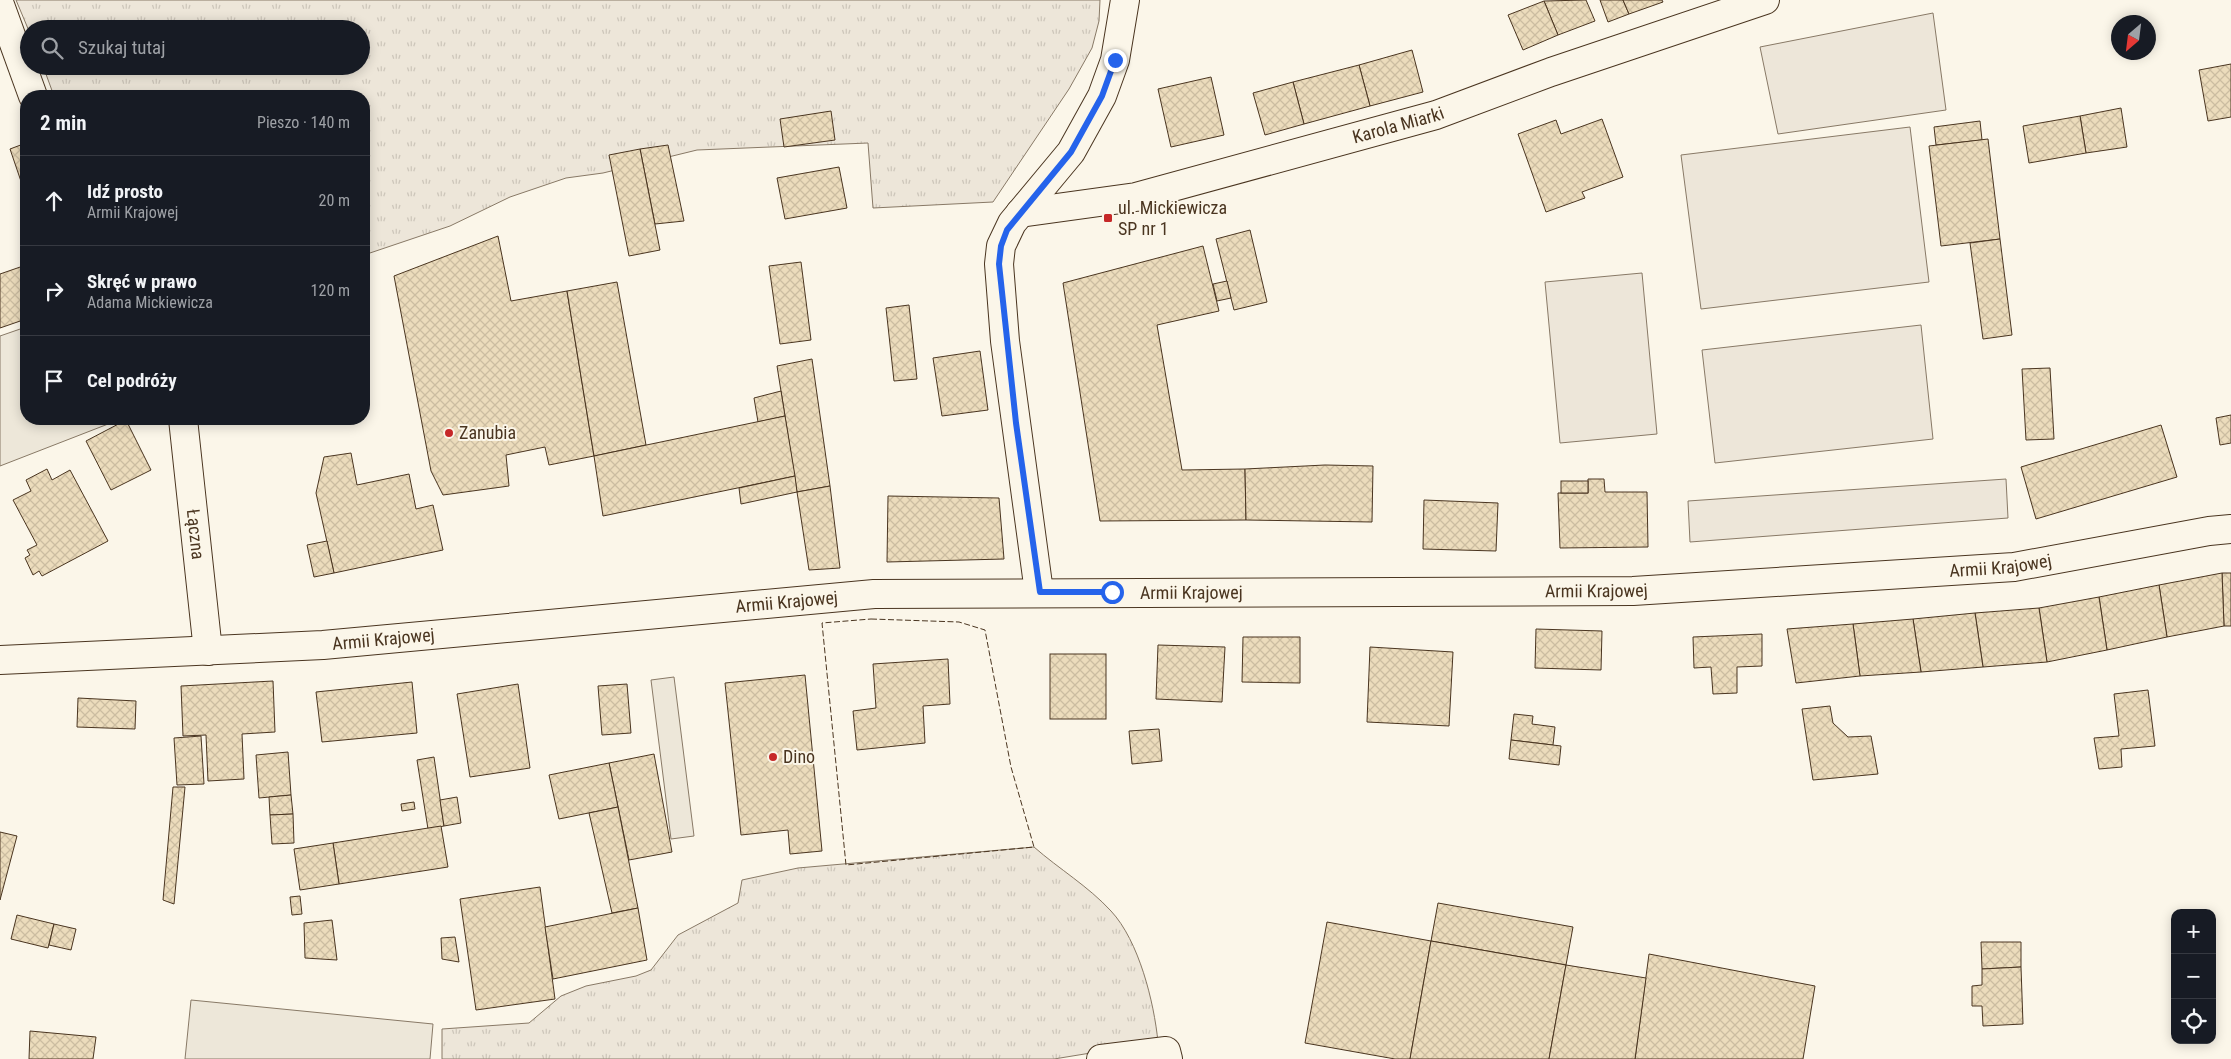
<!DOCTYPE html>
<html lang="pl">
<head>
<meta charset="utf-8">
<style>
  body { margin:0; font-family:"Roboto Condensed",sans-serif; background:#20242c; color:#f1f3f6 }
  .controls { position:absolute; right:15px; bottom:15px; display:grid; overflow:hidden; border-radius:10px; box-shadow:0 2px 12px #0003 }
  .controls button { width:45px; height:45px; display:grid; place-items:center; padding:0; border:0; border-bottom:1px solid #363941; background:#171b24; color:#f1f3f6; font:25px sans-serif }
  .compass { position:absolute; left:2111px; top:15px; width:45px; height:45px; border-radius:50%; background:#171b24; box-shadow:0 2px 12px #0003; rotate:208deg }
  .stop { position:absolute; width:15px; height:15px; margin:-11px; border:4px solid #2563eb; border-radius:50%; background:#fff }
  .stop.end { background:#2563eb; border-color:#fff; box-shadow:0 1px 5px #0008 }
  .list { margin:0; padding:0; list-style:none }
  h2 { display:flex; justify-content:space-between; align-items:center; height:65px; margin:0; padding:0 20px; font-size:21px }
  h2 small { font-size:16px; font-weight:400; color:#9ea1a6 }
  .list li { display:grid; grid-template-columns:32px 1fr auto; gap:15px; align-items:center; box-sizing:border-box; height:90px; padding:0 20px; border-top:1px solid #363941 }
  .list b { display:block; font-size:19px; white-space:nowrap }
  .list p { margin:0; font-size:16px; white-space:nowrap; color:#9ea1a6 }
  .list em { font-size:16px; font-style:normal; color:#9ea1a6 }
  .icon { flex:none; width:28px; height:28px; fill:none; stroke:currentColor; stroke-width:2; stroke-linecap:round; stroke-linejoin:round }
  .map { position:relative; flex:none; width:2231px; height:1059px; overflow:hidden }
  .search { position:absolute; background:#171b24; box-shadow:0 2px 12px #0003; left:20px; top:20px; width:350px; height:55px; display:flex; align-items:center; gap:12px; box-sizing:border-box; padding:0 18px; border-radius:28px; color:#9ea1a6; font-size:19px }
  .panel { position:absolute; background:#171b24; box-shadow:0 2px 12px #0003; left:20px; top:90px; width:350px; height:335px; border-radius:20px }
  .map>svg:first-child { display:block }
  .grass { fill:#ede6d9; stroke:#887966 }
  .park { fill:url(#park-tufts); stroke:#887966 }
  .parking { fill:#ede7d9; stroke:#887966 }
  .building { fill:url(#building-cross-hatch); stroke:#4a3520 }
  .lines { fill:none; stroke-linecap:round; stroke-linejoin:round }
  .minor-casing { stroke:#4a3520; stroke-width:30 }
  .secondary-casing { stroke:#4a3520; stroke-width:30 }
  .minor { stroke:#fbf6e9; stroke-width:28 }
  .secondary { stroke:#fbf6e9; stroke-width:28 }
  .fence { stroke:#4a3520; stroke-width:1; stroke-dasharray:6 2.5; stroke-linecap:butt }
  .route { stroke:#2563eb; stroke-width:6 }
  .poi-dot { fill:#c62828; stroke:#fbf6e9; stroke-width:2 }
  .labels { text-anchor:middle; stroke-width:4; stroke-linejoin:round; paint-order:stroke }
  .street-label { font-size:18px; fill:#4a3520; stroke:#fbf6e9 }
  .poi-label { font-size:18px; fill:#4a3520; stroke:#fbf6e9; text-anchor:start }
</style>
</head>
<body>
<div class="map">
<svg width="2231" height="1059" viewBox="0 0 2231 1059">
  <defs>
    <pattern id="park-tufts" width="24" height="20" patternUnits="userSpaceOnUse" patternTransform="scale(1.25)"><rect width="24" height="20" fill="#ede6d9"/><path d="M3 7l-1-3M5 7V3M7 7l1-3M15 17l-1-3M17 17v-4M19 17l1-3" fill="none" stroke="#cdc6ba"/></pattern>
    <pattern id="building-cross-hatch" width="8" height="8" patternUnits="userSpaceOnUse" patternTransform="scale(1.25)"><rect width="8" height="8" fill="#ecdcbc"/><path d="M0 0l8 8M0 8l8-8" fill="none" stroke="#ccbda1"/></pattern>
  </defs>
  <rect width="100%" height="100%" fill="#fbf6e9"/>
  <g class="grass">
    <polygon points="1933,13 1946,110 1778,134 1760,47"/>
    <polygon points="1910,127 1929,282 1701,309 1681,155"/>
    <polygon points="1642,273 1657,434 1560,443 1545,282"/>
    <polygon points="1921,325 1933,439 1715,463 1702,350"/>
    <polygon points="2006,479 2008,518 1690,542 1688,501"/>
  </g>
  <g class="park">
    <polygon points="16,0 1100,0 1099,21 1092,48 1069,89 993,202 873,208 868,143 697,150 603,173 566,178 510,197 450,226 364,255 364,96 54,96 43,66 361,66 361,29 29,29 29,31"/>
    <path d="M1034,847c25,22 54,39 77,64 28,30 43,91 47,131l-104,17h-612v-30l87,-6 32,-27 25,-10 50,-10 15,-6 27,-35 60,-32 4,-23 56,-12z"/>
  </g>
  <g class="parking">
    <polygon points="26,327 26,419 121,419 0,466 0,336"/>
    <polygon points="674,677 694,836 671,839 651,680"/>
    <polygon points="191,1000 433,1024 430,1059 185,1059"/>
  </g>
  <g class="building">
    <polygon points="1586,0 1595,21 1558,35 1544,1"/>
    <polygon points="1600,0 1623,0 1629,14 1608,22"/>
    <polygon points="1623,0 1662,0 1663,2 1629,14"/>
    <polygon points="1544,1 1558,35 1523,50 1508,15"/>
    <polygon points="1412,50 1423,92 1370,106 1359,65"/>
    <polygon points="2231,64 2231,117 2208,121 2199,70"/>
    <polygon points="1359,65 1370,106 1304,124 1293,82"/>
    <polygon points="1211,77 1224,135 1171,147 1158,89"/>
    <polygon points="1293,82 1304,124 1265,135 1253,93"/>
    <polygon points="2121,108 2127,147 2086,153 2080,116"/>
    <polygon points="831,111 835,140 784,147 780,119"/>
    <polygon points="2080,116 2086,153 2029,163 2023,126"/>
    <polygon points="1602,119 1623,177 1582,192 1585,198 1546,212 1518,134 1556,120 1561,134"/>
    <polygon points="1980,121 1982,140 1936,145 1934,127"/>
    <polygon points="1988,139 2000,239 1941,246 1929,146"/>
    <polygon points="26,143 26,196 10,149"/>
    <polygon points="668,145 684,221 655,224 640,149"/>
    <polygon points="640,149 660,250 629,256 609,155"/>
    <polygon points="839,167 847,208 785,219 777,178"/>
    <polygon points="1250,230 1267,302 1234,310 1216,239"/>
    <polygon points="498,236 511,301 567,291 594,456 549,465 545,447 506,455 509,486 443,495 431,471 394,276"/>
    <polygon points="2000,239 2012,335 1983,339 1970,243"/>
    <polygon points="1203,246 1219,311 1157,325 1182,470 1245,469 1246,520 1100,521 1063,283"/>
    <polygon points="801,262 811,340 780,344 769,266"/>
    <polygon points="26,265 26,319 0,328 0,274"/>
    <polygon points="1227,281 1231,298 1217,301 1213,284"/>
    <polygon points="617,282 646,445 594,456 567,291"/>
    <polygon points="909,305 917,379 894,381 886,308"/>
    <polygon points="980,351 988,410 942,416 933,358"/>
    <polygon points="812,359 830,486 797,492 777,366"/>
    <polygon points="2050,368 2054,439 2026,440 2022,369"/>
    <polygon points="781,391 785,416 758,422 754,398"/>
    <polygon points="2231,415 2231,443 2220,445 2216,418"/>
    <polygon points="785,416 795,476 603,516 594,456"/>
    <polygon points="126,420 151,470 111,490 86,441"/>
    <polygon points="2161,425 2177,477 2036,519 2021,467"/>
    <polygon points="351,453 357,485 409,474 416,509 433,505 443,550 334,573 316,493 324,457"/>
    <polygon points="1325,465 1373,466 1372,522 1246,520 1245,469"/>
    <polygon points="47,469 52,480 70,470 108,541 42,576 39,571 33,575 25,558 30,555 27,550 37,545 13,500 31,491 26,480"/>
    <polygon points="795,476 797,492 741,504 739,488"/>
    <polygon points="1588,479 1604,479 1605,492 1647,492 1648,547 1560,548 1558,493 1588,493"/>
    <rect x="1561" y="481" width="27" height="12"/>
    <polygon points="830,486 840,568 809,570 797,492"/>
    <polygon points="888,496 999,498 1004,559 887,562"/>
    <polygon points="1424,500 1498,503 1496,551 1423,549"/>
    <polygon points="327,541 334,573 314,577 307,545"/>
    <polygon points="2222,573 2231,573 2231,626 2224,626"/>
    <polygon points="2222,573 2224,626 2167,637 2159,585"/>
    <polygon points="2159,585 2167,637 2107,650 2099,597"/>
    <polygon points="2099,597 2107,650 2047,662 2039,608"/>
    <polygon points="2039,608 2047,662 1983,667 1975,613"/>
    <polygon points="1975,613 1983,667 1921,672 1913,619"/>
    <polygon points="1913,619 1921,672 1860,676 1853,624"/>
    <polygon points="1853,624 1860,676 1796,683 1787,629"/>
    <polygon points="1536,629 1602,631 1601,670 1535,668"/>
    <polygon points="1762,634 1762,666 1737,667 1737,693 1713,694 1711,667 1694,668 1693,637"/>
    <polygon points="1243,637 1300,637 1300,683 1242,682"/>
    <polygon points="1158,645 1225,647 1222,702 1156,699"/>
    <polygon points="1370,647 1453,652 1449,726 1367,722"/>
    <rect x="1050" y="654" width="56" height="65"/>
    <polygon points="948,659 950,704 923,706 925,743 857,750 853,711 876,708 873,664"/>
    <polygon points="805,675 822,851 790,854 788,830 741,835 725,683"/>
    <polygon points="273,681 275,732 242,734 244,779 208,781 206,735 183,736 181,686"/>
    <polygon points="412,682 417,733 322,742 316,692"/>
    <polygon points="518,684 530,768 470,777 457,694"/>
    <polygon points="627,684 631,733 602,735 598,686"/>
    <polygon points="2148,690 2155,746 2121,749 2122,767 2099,769 2094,738 2119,736 2114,694"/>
    <polygon points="78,698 136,701 135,729 77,727"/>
    <polygon points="1830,706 1833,723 1848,737 1871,736 1878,774 1813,780 1802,709"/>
    <polygon points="1514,714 1533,716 1532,724 1555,727 1553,745 1511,740"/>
    <polygon points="1159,729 1162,761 1132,764 1129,731"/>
    <polygon points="201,736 204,784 177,785 174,738"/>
    <polygon points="1511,740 1561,746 1559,765 1509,759"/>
    <polygon points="288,752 291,795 259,798 256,755"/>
    <polygon points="654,754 672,852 629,860 609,763"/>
    <polygon points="434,757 444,826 428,829 417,760"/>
    <polygon points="609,763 618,807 559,819 549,775"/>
    <polygon points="173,787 185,787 174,904 163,900"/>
    <polygon points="291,795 293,814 270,815 269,797"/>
    <polygon points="457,797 461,823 444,826 440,800"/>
    <polygon points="414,802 415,809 402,811 401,804"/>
    <polygon points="618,807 638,908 612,913 589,813"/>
    <polygon points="293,814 294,843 272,844 270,815"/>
    <polygon points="441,826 448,867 339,884 333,843"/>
    <polygon points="0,832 17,836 0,900"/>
    <polygon points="333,843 339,884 300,890 294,849"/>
    <polygon points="540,887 555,999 476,1010 460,899"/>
    <polygon points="300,896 302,914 292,915 290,897"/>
    <polygon points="1438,903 1573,927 1566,965 1431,941"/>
    <polygon points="638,908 647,960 553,979 545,927"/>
    <polygon points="17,915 54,924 48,948 11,939"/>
    <polygon points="332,920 337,960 305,958 304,923"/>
    <polygon points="1327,922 1431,941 1410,1059 1395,1059 1305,1043"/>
    <polygon points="54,924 76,929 71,950 49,945"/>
    <polygon points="455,937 459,962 442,959 441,938"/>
    <polygon points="1431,941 1566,965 1549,1059 1410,1059"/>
    <polygon points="1981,942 2021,942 2021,967 1982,969"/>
    <polygon points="1649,954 1815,986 1803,1059 1635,1059"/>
    <polygon points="1566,965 1646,978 1635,1059 1549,1059"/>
    <polygon points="2021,967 2023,1024 1983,1026 1982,1006 1972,1006 1972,986 1982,985 1982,969"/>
    <polygon points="30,1031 96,1037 93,1059 29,1059"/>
  </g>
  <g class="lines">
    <g class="minor-casing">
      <g id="minor">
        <polyline points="0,5 33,96"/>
        <path id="s1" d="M1020,213l116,-16 300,-82 115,-43 214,-72"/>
        <path id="s2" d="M183,419l25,232"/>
        <polyline points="1039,592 1005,341 999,264 1001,246 1012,223 1071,152 1102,96 1115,60 1125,0"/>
        <polyline points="1101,1059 1166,1051 1168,1059"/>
      </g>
    </g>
    <g class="secondary-casing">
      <g id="secondary">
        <path id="s3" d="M0,660l323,-15 551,-51 759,-3 381,-24 195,-36 22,-2"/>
      </g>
    </g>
    <use href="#minor" class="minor"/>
    <use href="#secondary" class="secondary"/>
    <polygon class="fence" points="871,619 959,622 985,630 1011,767 1034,847 846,865 822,623"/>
  </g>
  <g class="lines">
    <polyline class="route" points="1112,592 1040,592 1016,423 999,264 1001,246 1007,230 1071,152 1102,96 1115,60"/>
  </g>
  <g class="poi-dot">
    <rect x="1103" y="213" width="10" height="10" rx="2.5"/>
    <circle cx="449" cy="433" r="5"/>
    <circle cx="773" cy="757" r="5"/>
  </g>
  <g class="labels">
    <g class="street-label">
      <text dy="6" stroke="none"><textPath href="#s1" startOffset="389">Karola Miarki</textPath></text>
      <text dy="6" stroke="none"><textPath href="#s2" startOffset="116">Łączna</textPath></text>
      <text dy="6" stroke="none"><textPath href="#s3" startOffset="2004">Armii Krajowej</textPath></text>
      <text dy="6" stroke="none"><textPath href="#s3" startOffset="1599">Armii Krajowej</textPath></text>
      <text dy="6" stroke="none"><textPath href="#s3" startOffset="1194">Armii Krajowej</textPath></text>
      <text dy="6" stroke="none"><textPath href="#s3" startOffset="789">Armii Krajowej</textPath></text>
      <text dy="6" stroke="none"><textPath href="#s3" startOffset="384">Armii Krajowej</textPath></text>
    </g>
    <g class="poi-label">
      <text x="1118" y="214">ul. Mickiewicza<tspan x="1118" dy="21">SP nr 1</tspan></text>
      <text x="459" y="439">Zanubia</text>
      <text x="783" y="763">Dino</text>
    </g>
  </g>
</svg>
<div class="controls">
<button>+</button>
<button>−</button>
<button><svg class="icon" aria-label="locate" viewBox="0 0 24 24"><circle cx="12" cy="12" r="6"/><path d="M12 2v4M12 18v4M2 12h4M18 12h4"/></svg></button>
</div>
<svg class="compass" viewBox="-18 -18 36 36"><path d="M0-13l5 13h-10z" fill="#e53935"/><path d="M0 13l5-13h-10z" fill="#9ea1a6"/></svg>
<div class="stop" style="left:1112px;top:592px"></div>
<div class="stop end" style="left:1115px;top:60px"></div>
<div class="search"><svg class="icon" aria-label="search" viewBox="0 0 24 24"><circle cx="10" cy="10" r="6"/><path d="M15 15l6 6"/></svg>Szukaj tutaj</div>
<section class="panel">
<h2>2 min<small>Pieszo · 140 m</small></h2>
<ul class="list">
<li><svg class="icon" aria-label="ahead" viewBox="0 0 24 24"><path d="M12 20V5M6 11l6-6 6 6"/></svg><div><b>Idź prosto</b><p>Armii Krajowej</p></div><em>20 m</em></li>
<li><svg class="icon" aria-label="right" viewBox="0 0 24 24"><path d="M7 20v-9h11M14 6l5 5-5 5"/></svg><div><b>Skręć w prawo</b><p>Adama Mickiewicza</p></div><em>120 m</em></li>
<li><svg class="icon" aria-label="arrive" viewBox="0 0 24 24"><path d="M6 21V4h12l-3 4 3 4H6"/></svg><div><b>Cel podróży</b></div></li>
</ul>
</section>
</div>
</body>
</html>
